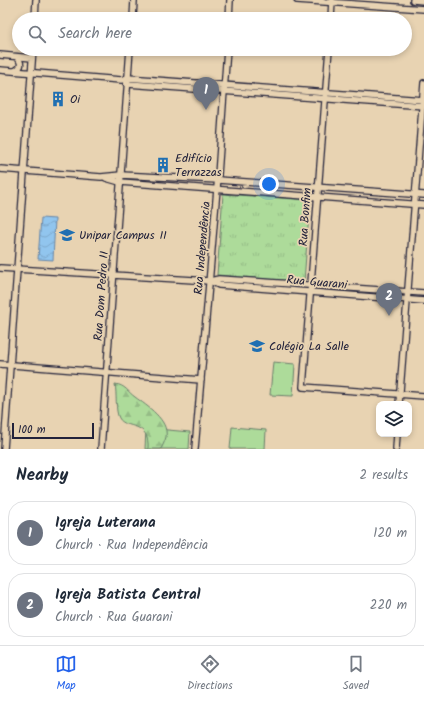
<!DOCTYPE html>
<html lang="en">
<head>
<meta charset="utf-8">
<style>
  body { margin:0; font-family:Kalam,sans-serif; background:#f6f6f7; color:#1f2937 }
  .controls { position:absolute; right:12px; bottom:12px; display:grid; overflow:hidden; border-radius:8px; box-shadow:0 2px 6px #0003 }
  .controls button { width:36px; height:36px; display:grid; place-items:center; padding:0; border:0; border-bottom:1px solid #e0e1e3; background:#fff; color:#1f2937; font:20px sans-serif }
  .scale { position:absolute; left:12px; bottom:10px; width:82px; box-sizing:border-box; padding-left:4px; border:2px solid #22223b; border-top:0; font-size:11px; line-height:14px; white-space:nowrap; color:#22223b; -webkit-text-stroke:3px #e8d3b2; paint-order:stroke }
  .you { position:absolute; left:269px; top:184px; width:14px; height:14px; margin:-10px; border:3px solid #fff; border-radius:50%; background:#1a73e8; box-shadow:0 0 0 6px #1a73e833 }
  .badge { display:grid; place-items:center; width:26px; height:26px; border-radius:50%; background:#2563eb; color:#fff; font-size:13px; font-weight:700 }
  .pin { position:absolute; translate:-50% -33px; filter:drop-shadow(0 1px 2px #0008) }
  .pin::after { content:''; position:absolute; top:21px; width:14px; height:12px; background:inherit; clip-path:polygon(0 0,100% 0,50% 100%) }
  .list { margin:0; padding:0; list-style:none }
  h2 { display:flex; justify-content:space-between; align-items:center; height:52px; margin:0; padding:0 16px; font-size:17px }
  h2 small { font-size:13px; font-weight:400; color:#747a83 }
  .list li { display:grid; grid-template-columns:26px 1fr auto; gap:12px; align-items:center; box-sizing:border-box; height:64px; margin:0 8px 8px; padding:0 8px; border:1px solid #e0e1e3; border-radius:16px }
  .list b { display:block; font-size:15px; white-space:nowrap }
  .list p { margin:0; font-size:13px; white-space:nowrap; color:#747a83 }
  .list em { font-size:13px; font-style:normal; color:#747a83 }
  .icon { flex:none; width:22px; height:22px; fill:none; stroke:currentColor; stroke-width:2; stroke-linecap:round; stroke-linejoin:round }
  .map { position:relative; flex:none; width:424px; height:449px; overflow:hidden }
  .search { position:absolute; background:#fff; box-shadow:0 2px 6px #0003; left:12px; right:12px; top:12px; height:44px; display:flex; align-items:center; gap:10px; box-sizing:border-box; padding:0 14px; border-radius:22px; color:#747a83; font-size:15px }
  .sheet { height:196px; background:#fff }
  nav { display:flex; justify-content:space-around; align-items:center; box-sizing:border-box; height:56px; border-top:1px solid #e0e1e3; background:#fff; font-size:11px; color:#747a83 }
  nav a { display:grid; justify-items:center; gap:2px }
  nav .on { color:#2563eb }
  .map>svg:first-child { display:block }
  .green { fill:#addb9a; stroke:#687e6a }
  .forest { fill:url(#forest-firs); stroke:#687e6a }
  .park { fill:url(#park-tufts); stroke:#687e6a }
  .water { fill:url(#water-waves); stroke:#6584a6 }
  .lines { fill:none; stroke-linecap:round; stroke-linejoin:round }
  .minor-casing { stroke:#22223b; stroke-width:8 }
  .minor { stroke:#e8d3b2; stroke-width:5.5 }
  .labels { text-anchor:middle; stroke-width:3.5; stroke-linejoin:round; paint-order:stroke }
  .poi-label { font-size:12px; fill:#22223b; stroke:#e8d3b2; text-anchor:start }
  .street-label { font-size:12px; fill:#22223b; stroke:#e8d3b2 }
</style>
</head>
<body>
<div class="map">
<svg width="424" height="449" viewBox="0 0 424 449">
  <defs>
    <pattern id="forest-firs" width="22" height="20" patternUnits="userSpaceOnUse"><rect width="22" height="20" fill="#addb9a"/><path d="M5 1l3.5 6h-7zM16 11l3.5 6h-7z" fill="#95bc86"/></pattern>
    <pattern id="park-tufts" width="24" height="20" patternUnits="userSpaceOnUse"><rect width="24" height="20" fill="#addb9a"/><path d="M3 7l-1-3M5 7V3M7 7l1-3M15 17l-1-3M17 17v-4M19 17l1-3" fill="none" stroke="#95bc86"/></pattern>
    <pattern id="water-waves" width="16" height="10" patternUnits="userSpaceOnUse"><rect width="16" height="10" fill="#91c5ee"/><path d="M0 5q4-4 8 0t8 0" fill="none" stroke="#7da9cd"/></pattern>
  </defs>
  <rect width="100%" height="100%" fill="#e8d3b2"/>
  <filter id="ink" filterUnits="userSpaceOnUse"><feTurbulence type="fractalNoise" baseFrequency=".025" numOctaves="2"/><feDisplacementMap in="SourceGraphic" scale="8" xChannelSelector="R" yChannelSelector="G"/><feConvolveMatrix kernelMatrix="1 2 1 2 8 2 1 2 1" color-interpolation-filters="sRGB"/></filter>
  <g filter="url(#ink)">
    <g class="green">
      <polygon points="273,362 295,364 293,396 270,395"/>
      <polygon points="232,427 266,430 265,449 230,449"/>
      <polygon points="146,428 190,432 189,449 145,449"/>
    </g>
    <path class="forest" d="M115,384c10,1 13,8 20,13 12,9 34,23 31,40 -1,4 -3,8 -5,12h-13c2,-29 -23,-19 -29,-31 -4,-7 -2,-25 -4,-34z"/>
    <polygon class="park" points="223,194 310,200 304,282 217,275"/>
    <polygon class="water" points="41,218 55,219 53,260 38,259"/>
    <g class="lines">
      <g class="minor-casing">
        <g id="minor">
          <polyline points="297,0 424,9"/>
          <polyline points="413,0 424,1"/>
          <polyline points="35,19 36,0"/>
          <polyline points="133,19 134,0"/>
          <polyline points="229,19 230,0"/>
          <polyline points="331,19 332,0"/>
          <polyline points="329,49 303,387 424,396"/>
          <polyline points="0,55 32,58"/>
          <polyline points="0,70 121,80 128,78 424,100"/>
          <path d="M15,71c7,-4 7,-8 2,-14"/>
          <polyline points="126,83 128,84 424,106"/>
          <polyline points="0,169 101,177 121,175 218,180 424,195"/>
          <polyline points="106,178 120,182 424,205"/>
          <polyline points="0,268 210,281 219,279 424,293"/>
          <polyline points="210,281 219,285 424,301"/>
          <polyline points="0,364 201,380"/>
          <polyline points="399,404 424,83"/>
          <polyline points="4,449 33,49"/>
          <polyline points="101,449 130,49"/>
          <polyline points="195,449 217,189 227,49"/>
          <polyline points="396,449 397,434"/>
        </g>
      </g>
      <use href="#minor" class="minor"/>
    </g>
  </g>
  <defs>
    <g id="building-bare" transform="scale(1.2)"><path d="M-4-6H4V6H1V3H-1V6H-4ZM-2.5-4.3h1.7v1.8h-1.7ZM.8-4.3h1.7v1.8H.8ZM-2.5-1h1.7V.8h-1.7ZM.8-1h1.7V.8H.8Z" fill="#1f6fb2" stroke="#e8d3b2" stroke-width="2.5" paint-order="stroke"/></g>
    <g id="university-bare" transform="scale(1.2)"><path d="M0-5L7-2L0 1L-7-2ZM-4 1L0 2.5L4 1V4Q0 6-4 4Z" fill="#1f6fb2" stroke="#e8d3b2" stroke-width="2.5" paint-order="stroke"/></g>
    <g id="school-bare" transform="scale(1.2)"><path d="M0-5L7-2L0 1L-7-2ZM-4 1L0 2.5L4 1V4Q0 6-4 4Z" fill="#1f6fb2" stroke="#e8d3b2" stroke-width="2.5" paint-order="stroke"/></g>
  </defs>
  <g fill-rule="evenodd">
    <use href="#building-bare" x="58" y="99"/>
    <use href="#building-bare" x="163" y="165"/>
    <use href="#university-bare" x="67" y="235"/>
    <use href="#school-bare" x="257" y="346"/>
  </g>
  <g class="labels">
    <g class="poi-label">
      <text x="70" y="103">Oi</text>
      <text x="175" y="162">Edifício<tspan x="175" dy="14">Terrazzas</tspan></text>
      <text x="79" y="239">Unipar Campus II</text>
      <text x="269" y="350">Colégio La Salle</text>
    </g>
    <g class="street-label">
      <text transform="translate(305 217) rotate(-86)" y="4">Rua Bonfim</text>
      <text transform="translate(202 248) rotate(-85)" y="4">Rua Independência</text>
      <text transform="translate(317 282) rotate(5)" y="4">Rua Guarani</text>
      <text transform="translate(101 296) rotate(-86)" y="4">Rua Dom Pedro II</text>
    </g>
  </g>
</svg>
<div class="controls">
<button><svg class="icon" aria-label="layers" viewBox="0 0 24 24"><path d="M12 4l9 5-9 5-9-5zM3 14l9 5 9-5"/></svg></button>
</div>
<div class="scale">100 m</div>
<div class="you"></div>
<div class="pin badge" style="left:206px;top:110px;background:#6b7280">1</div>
<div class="pin badge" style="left:389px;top:316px;background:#6b7280">2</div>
<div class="search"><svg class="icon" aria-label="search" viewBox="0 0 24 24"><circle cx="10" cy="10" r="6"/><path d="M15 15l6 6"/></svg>Search here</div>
</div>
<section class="sheet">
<h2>Nearby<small>2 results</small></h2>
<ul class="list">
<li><span class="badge" style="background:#6b7280">1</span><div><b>Igreja Luterana</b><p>Church · Rua Independência</p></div><em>120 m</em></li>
<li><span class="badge" style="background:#6b7280">2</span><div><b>Igreja Batista Central</b><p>Church · Rua Guarani</p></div><em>220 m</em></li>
</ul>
</section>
<nav>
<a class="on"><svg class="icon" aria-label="map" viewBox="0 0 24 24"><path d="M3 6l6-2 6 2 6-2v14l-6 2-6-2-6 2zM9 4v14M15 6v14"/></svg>Map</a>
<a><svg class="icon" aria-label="directions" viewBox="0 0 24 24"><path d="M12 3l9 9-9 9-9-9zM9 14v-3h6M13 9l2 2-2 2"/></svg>Directions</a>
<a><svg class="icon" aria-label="saved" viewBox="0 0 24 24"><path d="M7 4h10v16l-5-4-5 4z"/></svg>Saved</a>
</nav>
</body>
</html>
